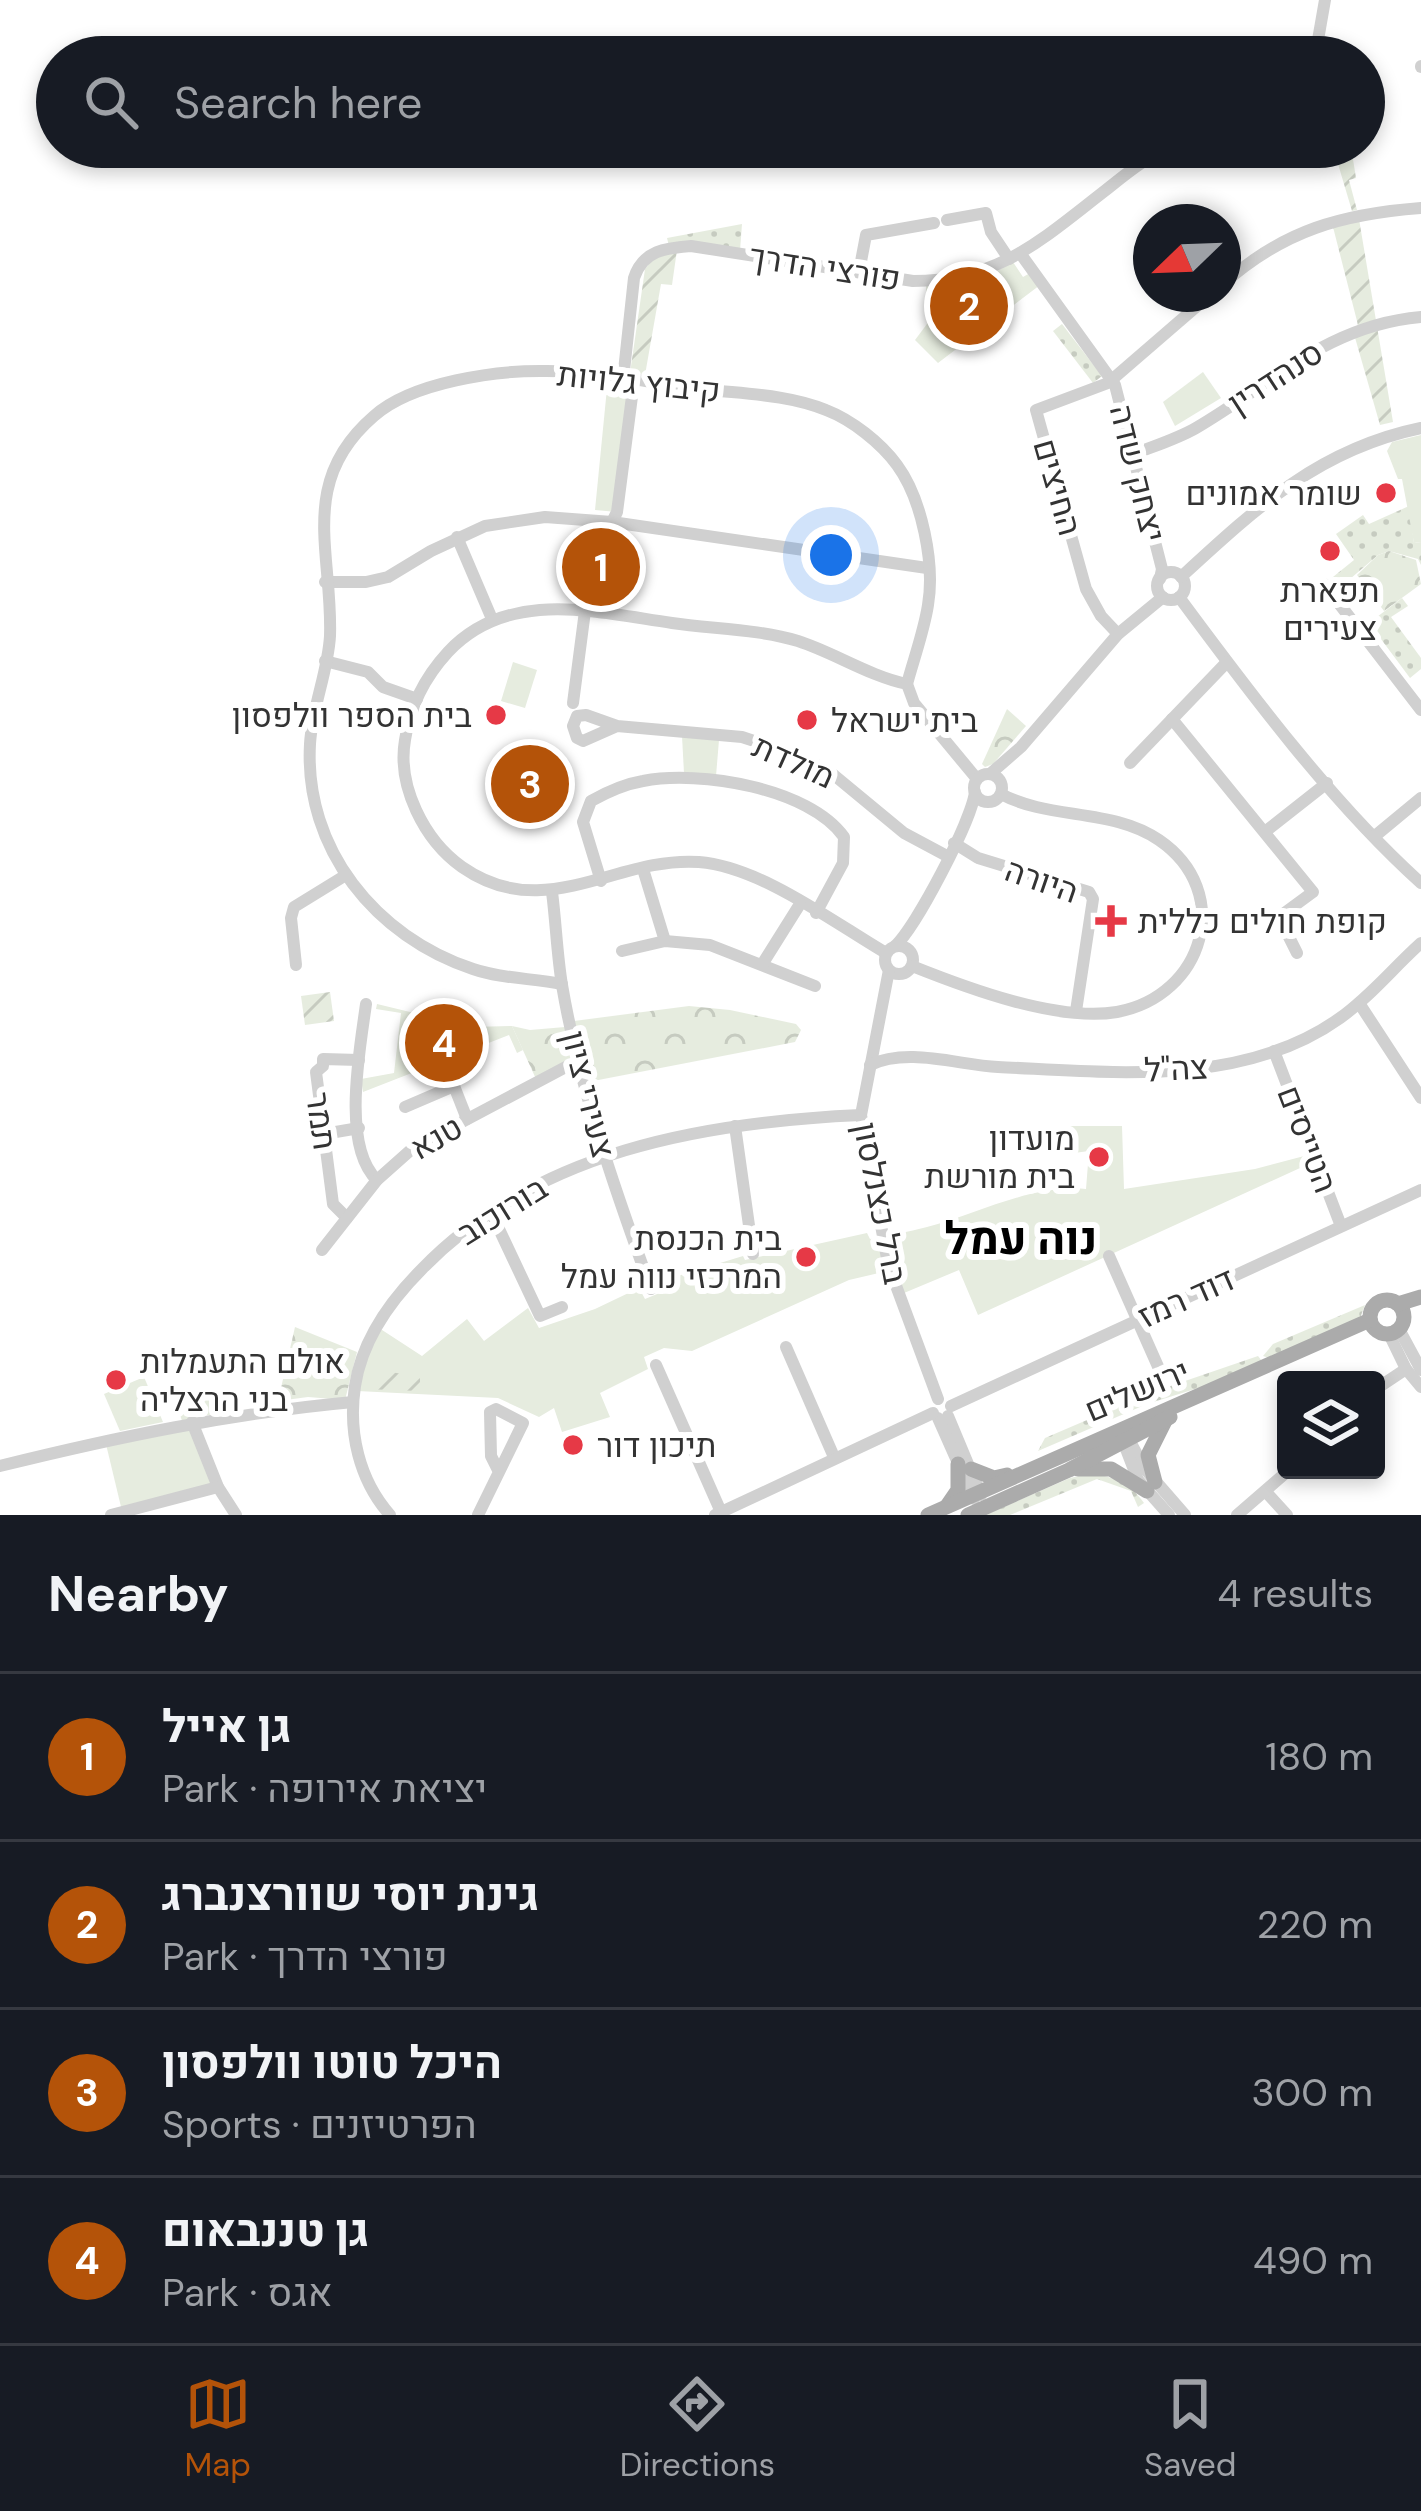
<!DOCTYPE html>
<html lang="en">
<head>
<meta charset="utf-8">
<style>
  body { margin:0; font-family:"DM Sans",Heebo,sans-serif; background:#242831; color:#f1f3f6 }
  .controls { position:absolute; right:36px; bottom:36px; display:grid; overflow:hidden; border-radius:12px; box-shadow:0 6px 18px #0003 }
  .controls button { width:108px; height:108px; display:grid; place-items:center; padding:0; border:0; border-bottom:3px solid #363941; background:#171b24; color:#f1f3f6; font:60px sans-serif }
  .compass { position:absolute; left:1133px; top:204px; width:108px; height:108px; border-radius:50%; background:#171b24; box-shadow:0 6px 18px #0003; rotate:247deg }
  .you { position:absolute; left:831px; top:555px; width:42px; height:42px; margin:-30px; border:9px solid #fff; border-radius:50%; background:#1a73e8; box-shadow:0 0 0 18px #1a73e833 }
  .badge { display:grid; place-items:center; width:78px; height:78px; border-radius:50%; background:#b45309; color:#fff; font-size:39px; font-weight:700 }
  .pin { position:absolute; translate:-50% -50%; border:6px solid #fff; box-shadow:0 3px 12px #0006 }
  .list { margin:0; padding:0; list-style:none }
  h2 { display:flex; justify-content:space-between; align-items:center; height:156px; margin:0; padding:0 48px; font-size:51px }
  h2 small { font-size:39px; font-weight:400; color:#9ea1a6 }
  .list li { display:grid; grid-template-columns:78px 1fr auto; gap:36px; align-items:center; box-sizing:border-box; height:168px; padding:0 48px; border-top:3px solid #363941 }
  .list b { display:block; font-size:45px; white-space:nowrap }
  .list p { margin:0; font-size:39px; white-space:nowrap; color:#9ea1a6 }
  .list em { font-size:39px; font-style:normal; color:#9ea1a6 }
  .icon { flex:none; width:66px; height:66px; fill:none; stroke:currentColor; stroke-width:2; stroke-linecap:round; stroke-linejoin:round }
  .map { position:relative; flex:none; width:1421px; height:1515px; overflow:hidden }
  .search { position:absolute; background:#171b24; box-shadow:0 6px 18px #0003; left:36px; right:36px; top:36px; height:132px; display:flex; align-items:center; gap:30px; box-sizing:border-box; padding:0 42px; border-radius:66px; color:#9ea1a6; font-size:45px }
  .sheet { height:828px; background:#171b24 }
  nav { display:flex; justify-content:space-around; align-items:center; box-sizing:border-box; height:168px; border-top:3px solid #363941; background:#171b24; font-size:33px; color:#9ea1a6 }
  nav a { display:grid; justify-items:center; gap:6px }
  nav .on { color:#b45309 }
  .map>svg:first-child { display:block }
  .grass { fill:url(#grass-dots) }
  .forest { fill:url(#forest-crowns) }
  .park { fill:#e6ecdf }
  .garden { fill:url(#garden-furrows) }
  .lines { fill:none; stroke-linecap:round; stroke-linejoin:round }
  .minor { stroke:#d0d0d0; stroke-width:12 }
  .major { stroke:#ababab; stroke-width:15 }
  .poi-dot { fill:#e63946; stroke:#fff; stroke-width:4.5 }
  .labels { text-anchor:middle; stroke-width:12; stroke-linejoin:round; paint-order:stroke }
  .street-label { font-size:33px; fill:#333; stroke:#fff }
  .poi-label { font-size:33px; fill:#333; stroke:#fff; text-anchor:end }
  .district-label { font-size:45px; font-weight:bold; fill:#000; stroke:#fff }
</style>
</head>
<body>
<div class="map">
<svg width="1421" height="1515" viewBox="0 0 1421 1515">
  <defs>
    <pattern id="grass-dots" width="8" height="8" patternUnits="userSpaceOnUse" patternTransform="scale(3)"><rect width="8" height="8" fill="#e6ecdf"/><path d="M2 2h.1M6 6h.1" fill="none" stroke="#c6cbc0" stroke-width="1.8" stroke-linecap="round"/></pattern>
    <pattern id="forest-crowns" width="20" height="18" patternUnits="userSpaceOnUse" patternTransform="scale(3)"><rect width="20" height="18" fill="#e6ecdf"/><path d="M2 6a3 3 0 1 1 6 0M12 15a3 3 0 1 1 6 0" fill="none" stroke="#c6cbc0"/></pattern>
    <pattern id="garden-furrows" width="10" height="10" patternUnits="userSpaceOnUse" patternTransform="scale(3)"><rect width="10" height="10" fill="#e6ecdf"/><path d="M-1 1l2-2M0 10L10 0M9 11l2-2" fill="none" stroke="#c6cbc0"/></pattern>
  </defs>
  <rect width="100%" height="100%" fill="#fff"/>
  <g class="grass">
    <polygon points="742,224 740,251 669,246 667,238"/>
    <polygon points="1062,324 1102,376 1093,383 1053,331"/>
    <polygon points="1409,506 1414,543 1421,542 1421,565 1418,559 1389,551 1378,555 1336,591 1328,581 1354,560 1336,534 1363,515 1369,524"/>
    <polygon points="1402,598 1408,606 1391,617 1421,658 1421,669 1410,678 1369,623"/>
    <polygon points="1365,1305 1360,1318 1269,1358 1263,1356 1273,1344"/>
    <polygon points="1258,1356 1262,1361 1224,1380 1147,1404 1038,1451 1045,1438 1150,1393"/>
    <path d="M1092,1473c22,4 39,11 52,30l-6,4 -7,-16 -34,-12 -87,36h-25l85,-37z"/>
  </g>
  <g class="forest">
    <polygon points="1389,551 1416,560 1421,584 1384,611 1357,575 1378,555"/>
    <polygon points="1007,709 1026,726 993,764 985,767 982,764"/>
    <polygon points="689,1006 730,1010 796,1024 801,1030 795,1042 588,1082 574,1021"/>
    <polygon points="512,1026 530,1030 565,1027 571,1058 536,1079"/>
    <polygon points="295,1327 357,1352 345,1400 308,1397 278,1401"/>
  </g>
  <g class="park">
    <path d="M1013,262l10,15 7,-4 10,12 -102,78 -23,-23 12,-16 -1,-41 22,-1 1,6c25,-4 42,-13 64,-26z"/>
    <polygon points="1203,372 1221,398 1175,426 1163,402"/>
    <polygon points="608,378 634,381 617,512 595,510"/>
    <polygon points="1421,435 1421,542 1414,543 1402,479 1398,479 1387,451 1392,442"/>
    <polygon points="590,524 622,528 613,610 580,606"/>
    <polygon points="513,662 537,670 525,708 501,701"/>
    <polygon points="682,736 719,740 716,776 684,773"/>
    <polygon points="542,752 553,753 547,814 507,803 511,762 537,764"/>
    <polygon points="377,1004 472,1027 512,1026 523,1050 517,1053 509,1035 363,1092 361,1079 394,1073 401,1013 376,1009"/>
    <path d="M1060,1126h62l2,63 131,-20 53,-14 3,8 -333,152 -19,-45 -55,23 -8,-24 -47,11 -157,71 -28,-3 -20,9 4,12 -48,24 10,24 -48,15 -8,-24 -15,9 -41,-19 -141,-7 5,-26 17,-37 43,28 45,-37 17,22 44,-33 11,20 56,-19 44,-21 6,11 17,-7 -4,-10 85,-26 2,4 122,-27 3,6c19,-4 38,-7 57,-12 54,-14 101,-42 159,-38l3,-38 -30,4z"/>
    <polygon points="144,1377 163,1422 120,1431 104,1394"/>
    <polygon points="216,1395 222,1412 182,1421 178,1408"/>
    <polygon points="192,1422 218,1487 122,1511 105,1440"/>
  </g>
  <g class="garden">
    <polygon points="1333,147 1351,147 1356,178 1349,180 1357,210 1352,211"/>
    <polygon points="1359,219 1393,422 1380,425 1354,334 1359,331 1357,321 1333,227"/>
    <polygon points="677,250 672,285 661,284 645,375 630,373 645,269 657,254"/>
    <polygon points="330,992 334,1021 305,1025 301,996"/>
    <polygon points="379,1370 420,1377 420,1391 363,1389 364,1379"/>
  </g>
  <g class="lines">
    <g class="minor">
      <polyline points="1315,57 1325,0"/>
      <polyline points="1421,66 1421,67"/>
      <polyline points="947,220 986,213 991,232 1009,259"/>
      <polyline points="1020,253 1115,385 1162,569 1160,579"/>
      <polyline points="859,272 866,235 934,223"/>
      <path d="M1223,284c61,-54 119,-70 198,-76"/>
      <path d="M623,380l11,-102c9,-28 32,-30 57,-32l222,35c84,0 126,-39 189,-88 23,-18 43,-36 70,-46"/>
      <path d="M1134,454c20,-8 43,-15 62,-26 77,-45 132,-103 225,-111"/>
      <polyline points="612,522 617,512 634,381"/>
      <polyline points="457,537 492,619"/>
      <circle cx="1171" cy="586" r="14"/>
      <path d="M1181,577c75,-69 138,-128 240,-149"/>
      <polyline points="325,582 366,582 388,577 431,551 485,526 545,517 612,522 927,568"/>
      <polyline points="1324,584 1421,710"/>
      <path d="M1179,597c71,96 154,207 242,286"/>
      <polyline points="1118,634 1101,616 1086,589 1036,410 1108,383 1211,294"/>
      <polyline points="325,661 368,672 383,687 417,699"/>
      <polyline points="907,684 914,703 977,779"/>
      <polyline points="573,703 585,611"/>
      <polyline points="1172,719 1313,892 1279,917 1297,953"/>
      <polyline points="617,726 583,741 577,738 573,726 577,716 586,715 617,726 742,737 797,755 829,771 904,833 947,856"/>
      <polyline points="1130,763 1227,662"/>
      <polyline points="990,774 1021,747 1118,634 1163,597"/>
      <circle cx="988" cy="788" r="14"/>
      <polyline points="1266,831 1327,783"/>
      <polyline points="1375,836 1421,798"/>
      <polyline points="954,843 978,858 1089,892 1093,899 1076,1011"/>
      <polyline points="643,869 665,941"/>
      <path d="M601,881l-18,-59 8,-21c16,-9 34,-17 52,-20 57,-11 166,7 201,56l-1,26 -27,50"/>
      <path d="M552,892c4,31 5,63 10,93 18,105 53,205 89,304"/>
      <circle cx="899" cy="960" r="14"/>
      <path d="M895,946c21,-19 77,-126 80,-154"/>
      <polyline points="622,951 665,941 710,945 815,986"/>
      <path d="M886,953c-53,-31 -125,-86 -187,-91 -83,-6 -154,63 -237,5 -38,-27 -65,-81 -57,-127 5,-34 20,-63 43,-88 60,-64 147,-40 224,-29 40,6 86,6 126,18 37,12 71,35 109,43"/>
      <polyline points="763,963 800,904"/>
      <polyline points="296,965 291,918 294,907 346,875"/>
      <path d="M912,966c55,22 145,56 205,46 87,-16 118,-120 42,-172 -46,-32 -110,-20 -158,-46"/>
      <polyline points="889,970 861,1115 888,1264 938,1399"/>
      <path d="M562,984c-30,-6 -60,-5 -89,-15 -97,-32 -169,-120 -163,-225 2,-37 18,-72 20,-108 3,-83 -33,-154 44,-220 38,-34 123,-46 173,-45 50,0 103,12 154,18 41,5 86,5 125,21 26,10 55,33 71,55 25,34 38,99 31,140 -4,26 -14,53 -21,79"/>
      <polyline points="1359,1003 1421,1098"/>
      <path d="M366,1004c-6,45 -25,142 11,176"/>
      <polyline points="1274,1051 1341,1226"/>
      <path d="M870,1065c38,-18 88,0 128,2 112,5 244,21 342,-49 30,-21 54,-51 81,-75"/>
      <polyline points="405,1107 454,1086 467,1119"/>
      <polyline points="735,1126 753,1254"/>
      <polyline points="324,1134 359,1128"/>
      <polyline points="490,1210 540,1316 562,1307"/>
      <polyline points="347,1218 333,1204 316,1072 323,1066 323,1059 359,1060"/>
      <polyline points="322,1250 377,1180 413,1148 579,1060"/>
      <polyline points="1109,1256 1160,1371"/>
      <polyline points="1399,1329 1421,1370"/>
      <polyline points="1389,1334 1406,1369 1421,1387"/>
      <polyline points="786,1347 834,1457"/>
      <polyline points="656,1365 721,1512"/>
      <polyline points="1376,1389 1406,1369"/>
      <polyline points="951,1406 1421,1190"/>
      <polyline points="948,1416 981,1495"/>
      <polyline points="938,1418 974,1499"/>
      <polyline points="192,1422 218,1487 236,1515"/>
      <polyline points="1126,1434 1145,1469 1185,1515"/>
      <polyline points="1121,1436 1138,1480 1169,1515"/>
      <path d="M0,1466c117,-29 233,-53 353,-64"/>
      <polyline points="1266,1492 1287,1515"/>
      <polyline points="111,1515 218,1487"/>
      <path d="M390,1515c-31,-35 -42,-83 -35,-129 7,-46 34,-84 67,-117 114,-118 281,-147 439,-154"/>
      <polyline points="478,1515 523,1423 496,1409 490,1412 491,1456 498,1470"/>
      <polyline points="715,1515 933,1413"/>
      <polyline points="1237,1515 1289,1470"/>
    </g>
    <g class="major">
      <circle cx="1387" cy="1317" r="17"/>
      <polyline points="1398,1304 1421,1297"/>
      <polyline points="971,1469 994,1478 1007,1475"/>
      <polyline points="1078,1469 1111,1469 1147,1491"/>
      <polyline points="1155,1482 1148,1455 1166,1419"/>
      <polyline points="947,1506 958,1490 958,1464"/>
      <polyline points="928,1515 1370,1320"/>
      <polyline points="968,1515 1069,1470 1170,1417"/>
    </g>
  </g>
  <g class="poi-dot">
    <circle cx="1386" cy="493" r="12"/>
    <circle cx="1330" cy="551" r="12"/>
    <circle cx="496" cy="715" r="12"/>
    <circle cx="807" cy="720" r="12"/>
    <path d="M1105 903h12v12h12v12h-12v12h-12v-12h-12v-12h12z"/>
    <circle cx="1099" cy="1157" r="12"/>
    <circle cx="806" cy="1257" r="12"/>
    <circle cx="116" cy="1380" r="12"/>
    <circle cx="573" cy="1445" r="12"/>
  </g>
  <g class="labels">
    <g class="street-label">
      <text transform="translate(825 267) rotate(9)" y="12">פורצי הדרך</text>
      <text transform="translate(1275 377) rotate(-33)" y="12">סנהדרין</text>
      <text transform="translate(639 382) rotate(6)" y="12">קיבוץ גלויות</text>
      <text transform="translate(1138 473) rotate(76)" y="12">יצחק שדה</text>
      <text transform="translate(1058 487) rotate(74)" y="12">החיצים</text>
      <text transform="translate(794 761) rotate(24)" y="12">מולדת</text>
      <text transform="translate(1042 880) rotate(19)" y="12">היורה</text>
      <text transform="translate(1176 1068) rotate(-3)" y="12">צה"ל</text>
      <text transform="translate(589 1094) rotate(76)" y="12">צעירי ציון</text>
      <text transform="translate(322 1121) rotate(82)" y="12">תמר</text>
      <text transform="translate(436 1137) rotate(-30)" y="12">טנא</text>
      <text transform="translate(1308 1139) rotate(69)" y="12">הטייסים</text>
      <text transform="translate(881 1203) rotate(79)" y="12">ברל כצנלסון</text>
      <text transform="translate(502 1210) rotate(-32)" y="12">בורוכוב</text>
      <text transform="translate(1186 1297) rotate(-24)" y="12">דוד רמז</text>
      <text transform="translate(1137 1390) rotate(-23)" y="12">ירושלים</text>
    </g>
    <g class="poi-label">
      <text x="1362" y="505">שומר אמונים</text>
      <text x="1330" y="602" text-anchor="middle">תפארת<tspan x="1330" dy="38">צעירים</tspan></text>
      <text x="472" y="727">בית הספר וולפסון</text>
      <text x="831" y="732" text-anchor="start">בית ישראל</text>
      <text x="1138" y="933" text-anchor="start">קופת חולים כללית</text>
      <text x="1075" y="1150">מועדון<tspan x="1075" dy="38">בית מורשת</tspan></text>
      <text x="782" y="1250">בית הכנסת<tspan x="782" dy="38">המרכזי נווה עמל</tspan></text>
      <text x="140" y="1373" text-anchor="start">אולם התעמלות<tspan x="140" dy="38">בני הרצליה</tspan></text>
      <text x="597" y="1457" text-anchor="start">תיכון דור</text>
    </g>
    <g class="district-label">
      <text x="1021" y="1254">נוה עמל</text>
    </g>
  </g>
</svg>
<div class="controls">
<button><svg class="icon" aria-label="layers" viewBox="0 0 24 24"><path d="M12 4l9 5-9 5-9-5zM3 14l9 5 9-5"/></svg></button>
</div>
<svg class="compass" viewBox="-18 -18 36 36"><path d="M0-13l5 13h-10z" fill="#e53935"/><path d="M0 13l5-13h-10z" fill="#9ea1a6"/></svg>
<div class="you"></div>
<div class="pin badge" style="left:601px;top:567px">1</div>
<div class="pin badge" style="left:969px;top:306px">2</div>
<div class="pin badge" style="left:530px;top:784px">3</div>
<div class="pin badge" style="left:444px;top:1043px">4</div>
<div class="search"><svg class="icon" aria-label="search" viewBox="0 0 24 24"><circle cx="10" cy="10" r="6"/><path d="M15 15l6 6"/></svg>Search here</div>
</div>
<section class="sheet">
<h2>Nearby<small>4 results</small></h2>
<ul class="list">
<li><span class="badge">1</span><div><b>גן אייל</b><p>Park · יציאת אירופה</p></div><em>180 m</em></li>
<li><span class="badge">2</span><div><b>גינת יוסי שוורצנברג</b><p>Park · פורצי הדרך</p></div><em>220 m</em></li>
<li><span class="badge">3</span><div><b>היכל טוטו וולפסון</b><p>Sports · הפרטיזנים</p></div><em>300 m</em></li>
<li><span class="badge">4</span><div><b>גן טננבאום</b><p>Park · אגס</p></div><em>490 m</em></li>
</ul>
</section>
<nav>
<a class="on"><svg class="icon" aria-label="map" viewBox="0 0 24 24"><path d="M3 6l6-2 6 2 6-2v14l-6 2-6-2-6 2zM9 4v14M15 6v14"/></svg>Map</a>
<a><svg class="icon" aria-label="directions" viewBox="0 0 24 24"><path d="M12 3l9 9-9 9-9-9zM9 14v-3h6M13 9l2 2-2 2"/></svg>Directions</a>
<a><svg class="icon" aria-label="saved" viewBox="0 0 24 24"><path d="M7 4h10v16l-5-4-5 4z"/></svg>Saved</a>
</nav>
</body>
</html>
